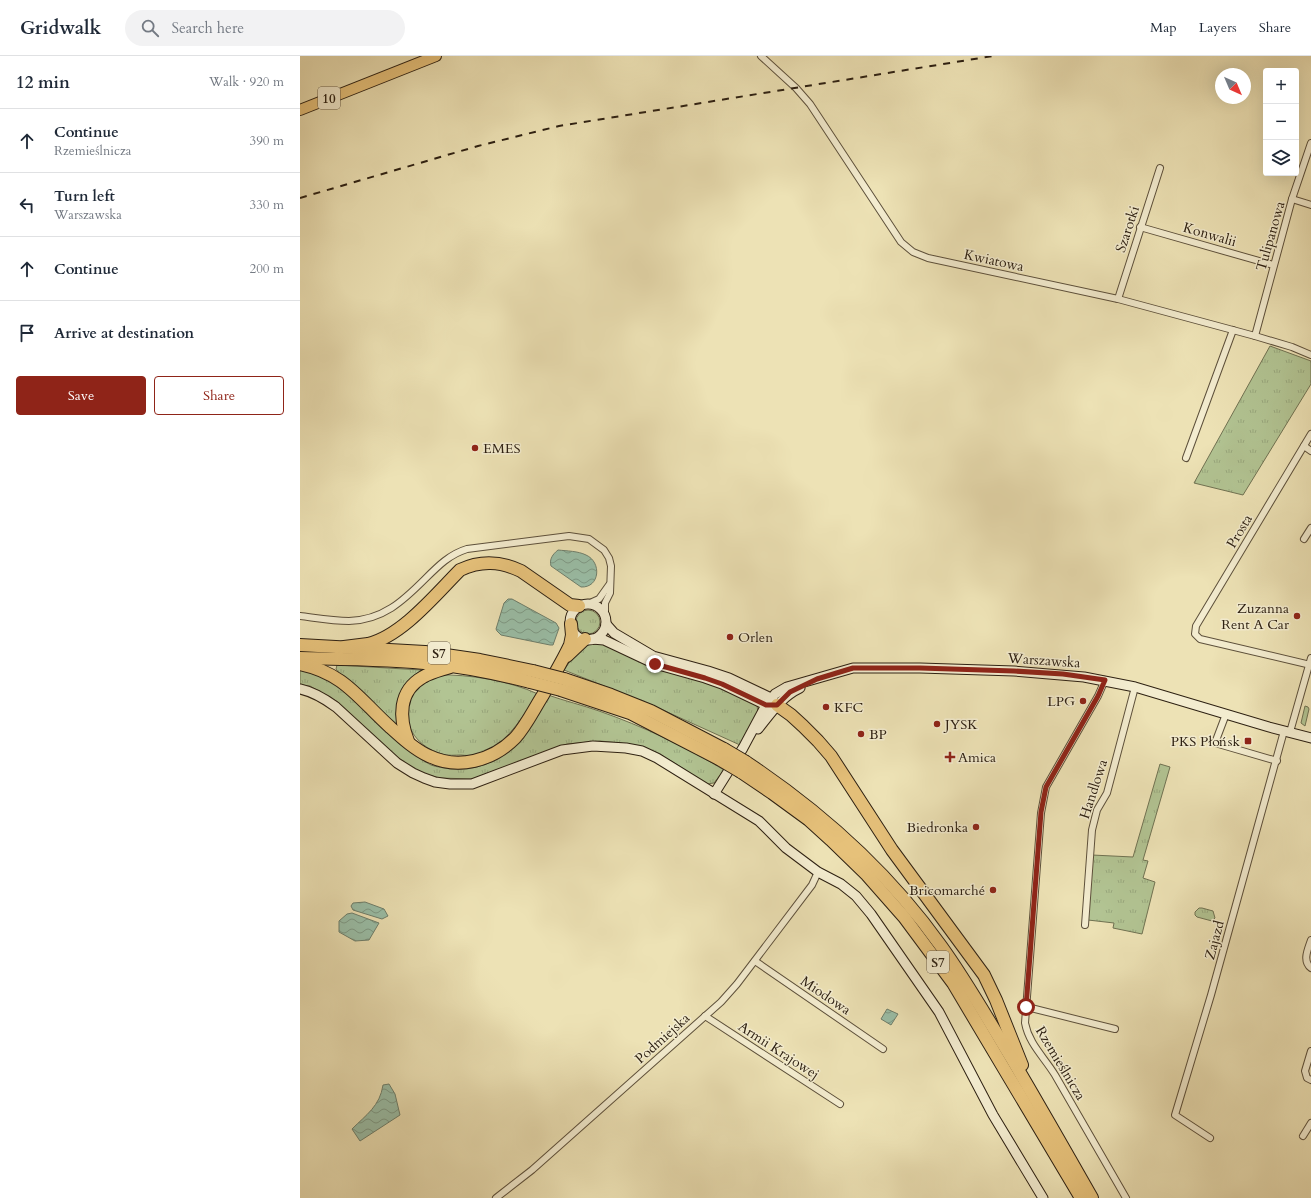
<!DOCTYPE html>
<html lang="en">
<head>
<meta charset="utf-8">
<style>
  body { margin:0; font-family:Cardo,serif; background:#f2f2f3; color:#1f2937 }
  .controls { position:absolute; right:12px; top:12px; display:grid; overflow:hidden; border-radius:4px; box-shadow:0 4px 16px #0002 }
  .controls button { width:36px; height:36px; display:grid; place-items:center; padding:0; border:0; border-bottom:1px solid #e0e1e3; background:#fff; color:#1f2937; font:20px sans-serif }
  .compass { position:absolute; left:915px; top:12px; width:36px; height:36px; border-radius:50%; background:#fff; box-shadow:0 4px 16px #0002; rotate:136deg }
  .stop { position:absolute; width:12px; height:12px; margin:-9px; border:3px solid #8f2418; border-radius:50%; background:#fff }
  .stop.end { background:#8f2418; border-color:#fff; box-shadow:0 1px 4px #0008 }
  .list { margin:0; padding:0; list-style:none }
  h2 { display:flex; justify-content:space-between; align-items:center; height:52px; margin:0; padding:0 16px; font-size:17px }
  h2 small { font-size:13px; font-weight:400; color:#747a83 }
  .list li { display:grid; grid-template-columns:26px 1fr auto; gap:12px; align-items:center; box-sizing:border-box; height:64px; padding:0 16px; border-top:1px solid #e0e1e3 }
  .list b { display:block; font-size:15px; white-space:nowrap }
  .list p { margin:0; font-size:13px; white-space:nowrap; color:#747a83 }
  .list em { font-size:13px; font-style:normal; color:#747a83 }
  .actions { display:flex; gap:8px; padding:12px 16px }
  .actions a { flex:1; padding:9px 0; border:1px solid #8f2418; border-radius:4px; text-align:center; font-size:14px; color:#8f2418 }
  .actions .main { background:#8f2418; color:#fff }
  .icon { flex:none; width:22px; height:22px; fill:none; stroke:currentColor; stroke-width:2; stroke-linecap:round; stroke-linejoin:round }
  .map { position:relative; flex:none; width:1011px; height:1142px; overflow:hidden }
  header { display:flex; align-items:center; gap:24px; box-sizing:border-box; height:56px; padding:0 20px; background:#fff; border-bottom:1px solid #e0e1e3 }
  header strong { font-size:19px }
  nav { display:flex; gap:22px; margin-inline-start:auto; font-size:14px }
  .search { width:280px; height:36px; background:#f2f2f3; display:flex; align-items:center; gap:10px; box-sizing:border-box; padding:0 14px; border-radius:22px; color:#747a83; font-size:15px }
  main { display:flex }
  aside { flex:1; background:#fff }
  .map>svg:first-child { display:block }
  .grass { fill:url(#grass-tufts); stroke:#707252 }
  .park { fill:#b2c493; stroke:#707252 }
  .water { fill:url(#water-waves); stroke:#6e7f6c }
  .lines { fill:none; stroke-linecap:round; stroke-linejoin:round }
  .street-casing { stroke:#5d503b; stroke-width:8 }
  .secondary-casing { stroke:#2d2012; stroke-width:11 }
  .primary-casing { stroke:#2d2012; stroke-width:12 }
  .highway-casing { stroke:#2d2012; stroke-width:14 }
  .street { stroke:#f3eccf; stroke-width:6 }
  .secondary { stroke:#f3eccf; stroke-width:9 }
  .primary { stroke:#e6c17a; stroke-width:10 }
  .highway { stroke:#e6c17a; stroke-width:12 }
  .rail { stroke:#2d2012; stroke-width:2; stroke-dasharray:7 7; stroke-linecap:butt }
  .highway-bridge-casing { stroke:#2d2012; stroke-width:14; stroke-linecap:butt }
  .highway-bridge { stroke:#e6c17a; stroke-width:12 }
  .route { stroke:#8f2418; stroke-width:5 }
  .poi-dot { fill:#8f2418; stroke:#f3eccf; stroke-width:1.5 }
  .labels { text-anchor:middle; stroke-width:3; stroke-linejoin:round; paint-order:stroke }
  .shield { fill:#f3eccf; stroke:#685d4b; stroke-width:1 }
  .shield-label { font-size:13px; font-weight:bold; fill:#2d2012 }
  .street-label { font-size:14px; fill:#2d2012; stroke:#f3eccf }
  .poi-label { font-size:14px; fill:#2d2012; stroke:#f3eccf; text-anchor:start }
</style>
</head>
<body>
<header>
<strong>Gridwalk</strong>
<div class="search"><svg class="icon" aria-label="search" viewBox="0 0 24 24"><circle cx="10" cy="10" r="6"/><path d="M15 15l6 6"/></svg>Search here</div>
<nav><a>Map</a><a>Layers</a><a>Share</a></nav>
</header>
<main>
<aside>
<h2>12 min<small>Walk · 920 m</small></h2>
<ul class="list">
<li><svg class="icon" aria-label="ahead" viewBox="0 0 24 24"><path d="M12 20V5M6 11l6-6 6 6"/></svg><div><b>Continue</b><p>Rzemieślnicza</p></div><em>390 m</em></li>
<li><svg class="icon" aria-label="left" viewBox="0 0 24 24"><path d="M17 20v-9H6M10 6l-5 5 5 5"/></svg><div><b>Turn left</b><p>Warszawska</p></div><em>330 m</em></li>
<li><svg class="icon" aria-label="ahead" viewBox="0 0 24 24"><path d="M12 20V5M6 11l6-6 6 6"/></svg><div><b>Continue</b></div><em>200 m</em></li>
<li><svg class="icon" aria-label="arrive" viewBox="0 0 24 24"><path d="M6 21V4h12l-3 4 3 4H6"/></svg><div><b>Arrive at destination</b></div></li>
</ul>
<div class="actions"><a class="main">Save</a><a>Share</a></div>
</aside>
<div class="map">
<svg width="1011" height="1142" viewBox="0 0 1011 1142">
  <defs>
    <pattern id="grass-tufts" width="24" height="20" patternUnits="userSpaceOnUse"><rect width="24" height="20" fill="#b2c493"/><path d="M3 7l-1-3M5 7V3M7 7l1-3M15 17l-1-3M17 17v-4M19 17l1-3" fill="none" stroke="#99a87e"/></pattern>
    <pattern id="water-waves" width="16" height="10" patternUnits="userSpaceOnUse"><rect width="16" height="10" fill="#9abfa8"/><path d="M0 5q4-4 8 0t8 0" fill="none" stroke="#7e9b87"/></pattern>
  </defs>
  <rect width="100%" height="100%" fill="#ede2b5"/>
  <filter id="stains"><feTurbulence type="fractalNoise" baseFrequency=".005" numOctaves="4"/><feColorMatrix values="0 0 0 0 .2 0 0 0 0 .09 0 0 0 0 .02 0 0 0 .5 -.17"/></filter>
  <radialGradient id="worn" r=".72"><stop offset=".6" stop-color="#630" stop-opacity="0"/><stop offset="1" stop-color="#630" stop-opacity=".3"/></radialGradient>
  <g class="grass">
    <polygon points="970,290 1011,305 1011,328 943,439 894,427"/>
    <circle cx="288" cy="566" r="12"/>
    <path d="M303,586l102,39 52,24 1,9 -18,31 -86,-39 -90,-36c12,-17 16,-26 39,-28z"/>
    <polygon points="37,609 121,614 114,620 98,668 94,669 39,617 36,613"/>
    <path d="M0,613l32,12 9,6c17,16 33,31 49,46 13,11 25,24 41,32 5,2 14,3 20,4 49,4 79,-34 97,-74 17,6 34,10 51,16 43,15 86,35 125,59l-10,13 -7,1 -34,-22 -25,-13 -27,-6 -21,-2 -33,3 -95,35 -32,-1 -20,-5 -31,-21 -51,-50 -28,-16 -10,-1z"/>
    <path d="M138,619c31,-1 72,6 100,19 -14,20 -28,45 -50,57 -8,5 -18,5 -27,4 -6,0 -13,1 -19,-1 -22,-6 -40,-26 -33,-50 2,-6 5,-14 10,-18 5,-5 13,-8 19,-11z"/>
    <polygon points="860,708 870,711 843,804 848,805 843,822 855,826 842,878 813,872 814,867 788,864 792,799 833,801"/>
    <polygon points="899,852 902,852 913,855 915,862 912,865 897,861 895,859 895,856"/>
  </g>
  <polygon class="park" points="1005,650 1008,651 1009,653 1005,670 1001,667"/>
  <g class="water">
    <path d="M258,494c9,1 20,1 28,5 16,7 14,33 -5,32l-30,-21c-2,-7 2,-12 7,-16z"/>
    <polygon points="208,543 212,543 256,567 259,572 253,589 250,589 201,579 197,575 196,573 204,547"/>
    <polygon points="65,846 84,853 88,860 82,863 53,854 51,850 53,847"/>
    <polygon points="52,857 79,867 69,884 55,885 39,876 39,865 47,858"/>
    <polygon points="587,953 598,958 591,969 581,963"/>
    <path d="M89,1028l6,10 5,21 -40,26 -8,-12c14,-14 28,-23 31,-44z"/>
  </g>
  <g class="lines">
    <g class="street-casing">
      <g id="street">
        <polyline points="461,0 496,32 510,48 601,186 613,196 628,202 818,243 955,280 992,291 1011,299"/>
        <polyline points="992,143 1011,149"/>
        <polyline points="840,171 973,209"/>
        <polyline points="818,243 860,112"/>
        <polyline points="955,280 992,143 1011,87"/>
        <polyline points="1011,378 896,570 895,578 900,583 1011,609"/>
        <polyline points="1004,390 1011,395"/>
        <polyline points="886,402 933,274"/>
        <polyline points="1004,483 1011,472"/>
        <polyline points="288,548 299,543 309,529"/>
        <path d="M0,560c16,2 33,5 49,5 34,-1 54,-20 76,-42 13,-13 25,-25 42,-30l102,-13 20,3 15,11 5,8 2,8 -1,27 -5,10v12"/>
        <path d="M805,624l-7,16 -52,91 -5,26 -16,210c4,21 19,34 30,52 24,41 47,82 71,123"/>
        <polyline points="926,658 915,687 977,705"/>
        <polyline points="990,676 1011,602"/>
        <polyline points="785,869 792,774 797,754 807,737 835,631"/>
        <path d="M1011,884c-3,9 -9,21 0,28"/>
        <polyline points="455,905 583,993"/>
        <polyline points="727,951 815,973"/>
        <polyline points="405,960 540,1048"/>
        <polyline points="1011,995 1005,1015 1007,1022 1011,1024"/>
        <polyline points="1003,1080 1011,1067"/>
        <polyline points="910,1082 875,1059 911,939 984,675"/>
        <polyline points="196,1142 232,1114 421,946 437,928 512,829 518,816"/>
      </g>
    </g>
    <g class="secondary-casing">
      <g id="secondary">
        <circle cx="288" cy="566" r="18"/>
        <polyline points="306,568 314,577 353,600 408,615 429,622 471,642 475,647"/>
        <polyline points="292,583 304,584 355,608 405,622 422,628 466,649 472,649"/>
        <path d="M0,633c14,3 25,10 36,18l61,56 16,10 11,5 11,4 15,2h22l90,-34 31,-4 33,2 16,3 15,7 102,63 27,27 32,24 23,12 15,12 15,18 68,98 54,103 50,83"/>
        <path d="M458,673c13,-16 23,-32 42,-41"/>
        <polyline points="414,738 443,692 466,649 475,638 487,631 553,612 620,612 714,615 784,621 835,631 969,671 1011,682"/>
      </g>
    </g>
    <g class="primary-casing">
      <polyline id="primary" points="0,54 136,0"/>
    </g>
    <g class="highway-casing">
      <g id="highway">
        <polyline points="0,589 125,596 180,604 233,615"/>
        <path d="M44,591c8,-1 16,-2 24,-3 34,-8 68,-50 92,-74 21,-10 40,-9 61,1l49,34 9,1"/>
        <polyline points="267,600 285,583"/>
        <path d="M0,602c45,1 90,1 134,6 32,3 65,10 96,18"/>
        <path d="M0,608c44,9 59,35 90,63 11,10 25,23 39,29 29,14 63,5 86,-18 11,-12 19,-29 28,-43 9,-17 19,-33 27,-50l2,-10 -1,-11"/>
        <polyline points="264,623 311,639 351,655 424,693"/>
        <polyline points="261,634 330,657 419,703"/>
        <polyline points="477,649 491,659 503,670 518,685 531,700 592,794 684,919 696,944 722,1009"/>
        <path d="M108,685c-9,-23 -10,-50 15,-64 8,-5 18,-7 27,-10"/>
        <path d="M446,706c75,50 143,111 195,184 26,36 48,75 71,113 27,46 54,93 80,139"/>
        <polyline points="441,716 472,737 509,764 531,784 567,819 604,861 653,927 781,1142"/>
      </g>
    </g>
    <use href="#street" class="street"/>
    <use href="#secondary" class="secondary"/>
    <use href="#primary" class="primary"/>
    <use href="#highway" class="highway"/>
    <polyline class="rail" points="0,142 178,90 259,70 693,0"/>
    <g class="highway-bridge-casing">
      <g id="highway-bridge">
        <polyline points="233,615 264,623"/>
        <polyline points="230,626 261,634"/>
        <polyline points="424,693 446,706"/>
        <polyline points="419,703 441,716"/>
      </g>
    </g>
    <use href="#highway-bridge" class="highway-bridge"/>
  </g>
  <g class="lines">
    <polyline class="route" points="355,608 405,622 422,628 466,649 477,649 490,636 517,623 553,612 620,612 714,615 763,618 805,624 798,640 746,731 741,756 726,951"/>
  </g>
  <g class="poi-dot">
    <circle cx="175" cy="392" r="4"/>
    <circle cx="997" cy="560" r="4"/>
    <circle cx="430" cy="581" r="4"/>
    <circle cx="783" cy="645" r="4"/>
    <circle cx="526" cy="651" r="4"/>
    <circle cx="637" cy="668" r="4"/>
    <circle cx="561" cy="678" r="4"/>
    <rect x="944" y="681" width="8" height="8" rx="2"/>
    <path d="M648 695h4v4h4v4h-4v4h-4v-4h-4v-4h4z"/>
    <circle cx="676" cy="771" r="4"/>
    <circle cx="693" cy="834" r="4"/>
  </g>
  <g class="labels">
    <g class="shield">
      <rect x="18" y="31" width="22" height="22" rx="3"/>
      <rect x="128" y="586" width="22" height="22" rx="3"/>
      <rect x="627" y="895" width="22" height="22" rx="3"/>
    </g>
    <g class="shield-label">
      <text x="29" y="47">10</text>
      <text x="139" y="602">S7</text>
      <text x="638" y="911">S7</text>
    </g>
    <g class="street-label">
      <text transform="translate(827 173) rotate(-72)" y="5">Szarotki</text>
      <text transform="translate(910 178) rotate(16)" y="5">Konwalii</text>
      <text transform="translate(970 180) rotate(-74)" y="5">Tulipanowa</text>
      <text transform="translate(694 204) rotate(12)" y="5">Kwiatowa</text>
      <text transform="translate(939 475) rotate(-59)" y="5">Prosta</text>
      <text transform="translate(744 604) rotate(4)" y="5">Warszawska</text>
      <text transform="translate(793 733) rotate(-72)" y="5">Handlowa</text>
      <text transform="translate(914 884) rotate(-75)" y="5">Zajazd</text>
      <text transform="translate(526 939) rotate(34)" y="5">Miodowa</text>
      <text transform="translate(362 982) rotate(-42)" y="5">Podmiejska</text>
      <text transform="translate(479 994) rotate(33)" y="5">Armii Krajowej</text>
      <text transform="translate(761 1007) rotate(59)" y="5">Rzemieślnicza</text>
    </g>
    <g class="poi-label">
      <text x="183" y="397">EMES</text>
      <text x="989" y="557" text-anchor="end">Zuzanna<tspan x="989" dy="16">Rent A Car</tspan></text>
      <text x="438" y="586">Orlen</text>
      <text x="775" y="650" text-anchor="end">LPG</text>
      <text x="534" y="656">KFC</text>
      <text x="645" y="673">JYSK</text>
      <text x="569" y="683">BP</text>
      <text x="940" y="690" text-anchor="end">PKS Płońsk</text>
      <text x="658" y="706">Amica</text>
      <text x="668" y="776" text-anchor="end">Biedronka</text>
      <text x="685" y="839" text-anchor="end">Bricomarché</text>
    </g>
  </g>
  <rect width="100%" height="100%" filter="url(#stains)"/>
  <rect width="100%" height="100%" fill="url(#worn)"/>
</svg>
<div class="controls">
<button>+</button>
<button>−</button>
<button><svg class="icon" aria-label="layers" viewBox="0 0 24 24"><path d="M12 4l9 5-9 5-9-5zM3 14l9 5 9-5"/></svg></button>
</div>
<svg class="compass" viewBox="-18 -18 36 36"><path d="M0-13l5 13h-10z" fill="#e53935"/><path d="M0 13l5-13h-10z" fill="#747a83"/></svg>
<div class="stop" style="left:726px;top:951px"></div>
<div class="stop end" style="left:355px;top:608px"></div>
</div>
</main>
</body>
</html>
